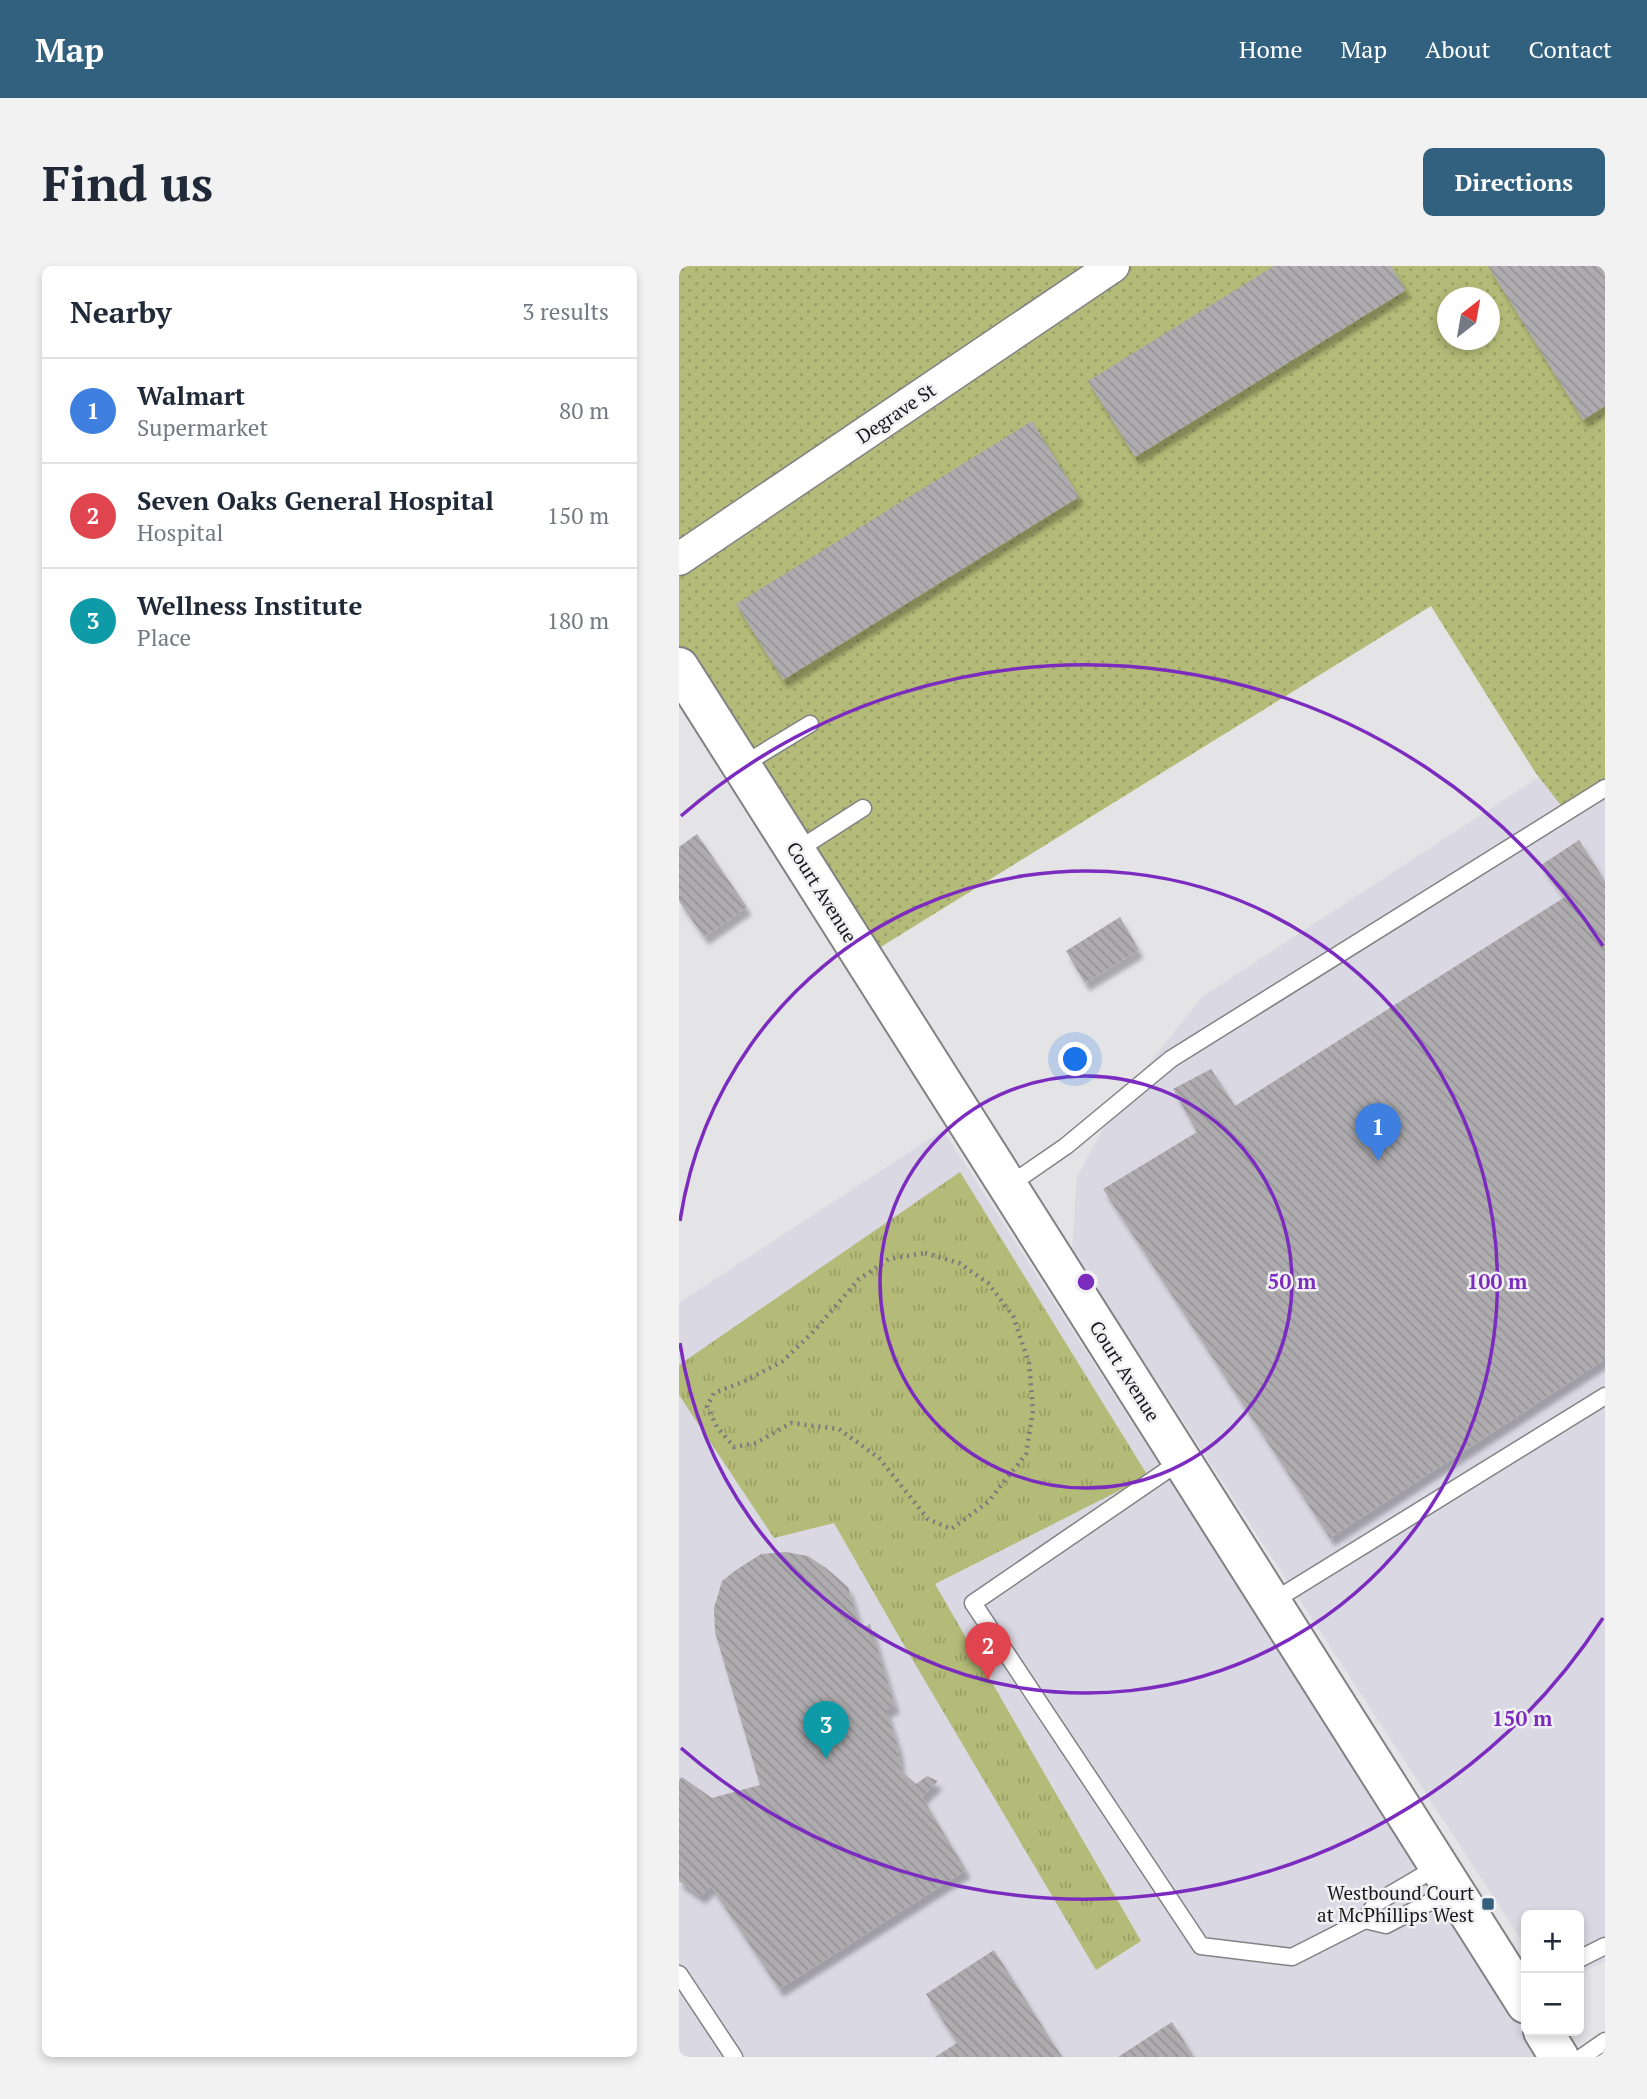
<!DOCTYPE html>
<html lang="en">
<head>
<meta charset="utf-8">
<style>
  body { margin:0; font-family:"PT Serif",serif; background:#f2f2f3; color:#1f2937 }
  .controls { position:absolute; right:21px; bottom:21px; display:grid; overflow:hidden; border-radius:10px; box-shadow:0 4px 10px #0003 }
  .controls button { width:63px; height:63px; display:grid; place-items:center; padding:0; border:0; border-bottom:2px solid #e0e1e3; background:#fff; color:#1f2937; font:35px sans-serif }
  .compass { position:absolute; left:758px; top:21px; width:63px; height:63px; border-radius:50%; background:#fff; box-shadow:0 4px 10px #0003; rotate:31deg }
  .you { position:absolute; left:397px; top:794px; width:24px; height:24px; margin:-18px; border:5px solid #fff; border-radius:50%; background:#1a73e8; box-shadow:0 0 0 10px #1a73e833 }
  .badge { display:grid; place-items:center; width:46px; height:46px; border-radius:50%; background:#31617f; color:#fff; font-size:23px; font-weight:700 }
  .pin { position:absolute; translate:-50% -58px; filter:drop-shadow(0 2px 4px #0008) }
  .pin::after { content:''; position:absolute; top:37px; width:24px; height:21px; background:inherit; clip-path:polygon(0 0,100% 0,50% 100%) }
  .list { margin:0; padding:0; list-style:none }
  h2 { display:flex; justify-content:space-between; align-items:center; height:91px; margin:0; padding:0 28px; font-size:30px }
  h2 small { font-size:23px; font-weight:400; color:#747a83 }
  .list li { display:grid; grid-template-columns:46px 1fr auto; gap:21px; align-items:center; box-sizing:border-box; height:105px; padding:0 28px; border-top:2px solid #e0e1e3 }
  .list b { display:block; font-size:26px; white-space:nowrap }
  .list p { margin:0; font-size:23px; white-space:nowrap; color:#747a83 }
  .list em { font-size:23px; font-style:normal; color:#747a83 }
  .map { position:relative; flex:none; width:926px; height:1791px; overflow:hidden; border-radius:10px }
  header { display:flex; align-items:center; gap:42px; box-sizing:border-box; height:98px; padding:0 35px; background:#31617f; color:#fff }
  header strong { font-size:33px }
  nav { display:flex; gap:38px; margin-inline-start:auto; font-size:24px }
  .intro { display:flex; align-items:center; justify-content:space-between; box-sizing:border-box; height:168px; padding:0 42px }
  h1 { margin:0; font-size:49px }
  .button { padding:18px 32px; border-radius:10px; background:#31617f; color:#fff; font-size:24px; font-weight:700 }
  main { display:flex; gap:42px; padding:0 42px }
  aside { flex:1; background:#fff; border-radius:10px; box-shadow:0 4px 10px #0003 }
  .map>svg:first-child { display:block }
  .built { fill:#d9d8e3 }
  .grass { fill:url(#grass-dots); fill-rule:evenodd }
  .park { fill:url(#park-tufts) }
  .building { fill:url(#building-back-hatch); filter:url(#shadow) }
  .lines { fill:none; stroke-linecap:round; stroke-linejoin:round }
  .lane-casing { stroke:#828285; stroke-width:19 }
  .street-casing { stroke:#828285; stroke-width:35 }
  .secondary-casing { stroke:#828285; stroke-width:42 }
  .path { stroke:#7a7a7c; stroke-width:4.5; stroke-dasharray:2 5; stroke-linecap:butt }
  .lane { stroke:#fff; stroke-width:16 }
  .street { stroke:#fff; stroke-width:32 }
  .secondary { stroke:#fff; stroke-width:38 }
  .ring { fill:none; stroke:#7b2cbf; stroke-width:3.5 }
  .poi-dot { fill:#31617f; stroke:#f1f1f4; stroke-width:2.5 }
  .labels { text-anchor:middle; stroke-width:5; stroke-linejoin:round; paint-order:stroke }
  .street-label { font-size:19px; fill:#181819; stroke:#f1f1f4 }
  .poi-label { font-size:19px; fill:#181819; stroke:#f1f1f4; text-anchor:end }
  .centre { fill:#7b2cbf; stroke:#f1f1f4; stroke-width:3.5 }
  .ring-label { font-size:21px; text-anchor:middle; font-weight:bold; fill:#7b2cbf; stroke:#f1f1f4; stroke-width:5; stroke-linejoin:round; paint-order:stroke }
</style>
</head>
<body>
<header>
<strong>Map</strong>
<nav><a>Home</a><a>Map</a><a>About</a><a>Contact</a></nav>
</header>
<div class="intro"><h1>Find us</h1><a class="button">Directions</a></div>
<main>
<aside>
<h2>Nearby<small>3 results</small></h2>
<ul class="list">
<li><span class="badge" style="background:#3f7fe0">1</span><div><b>Walmart</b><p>Supermarket</p></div><em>80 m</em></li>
<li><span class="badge" style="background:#e0444e">2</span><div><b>Seven Oaks General Hospital</b><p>Hospital</p></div><em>150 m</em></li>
<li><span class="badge" style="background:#0f9aa8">3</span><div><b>Wellness Institute</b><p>Place</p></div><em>180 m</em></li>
</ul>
</aside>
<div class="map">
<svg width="926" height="1791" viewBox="0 0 926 1791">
  <defs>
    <pattern id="grass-dots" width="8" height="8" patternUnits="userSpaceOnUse" patternTransform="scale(1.75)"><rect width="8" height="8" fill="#b4ba77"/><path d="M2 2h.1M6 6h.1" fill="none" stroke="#9a9f66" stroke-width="1.8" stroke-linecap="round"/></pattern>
    <pattern id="park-tufts" width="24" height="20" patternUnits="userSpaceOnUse" patternTransform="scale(1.75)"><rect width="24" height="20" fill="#b4ba77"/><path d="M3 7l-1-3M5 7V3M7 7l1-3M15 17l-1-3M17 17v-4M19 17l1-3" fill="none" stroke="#9a9f66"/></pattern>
    <pattern id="building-back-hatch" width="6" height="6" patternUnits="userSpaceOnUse" patternTransform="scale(1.75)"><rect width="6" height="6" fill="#aeacae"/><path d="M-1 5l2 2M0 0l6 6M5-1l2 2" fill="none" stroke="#959395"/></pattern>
    <filter id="shadow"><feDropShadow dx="4.5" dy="8" stdDeviation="2" flood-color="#0004"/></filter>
  </defs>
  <rect width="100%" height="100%" fill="#e4e4e7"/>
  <g class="built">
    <polygon points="926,468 926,1695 900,1707 900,1649 847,1649 847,1681 393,985 398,911 438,837 523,731"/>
    <polygon points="264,864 862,1791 0,1791 0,1037"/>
  </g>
  <path class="grass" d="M0,0h926v522l-39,24 -31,-40 -104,-166 -568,352 -184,-283zM768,32h42v42h-42z"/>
  <polygon class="park" points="281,906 469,1210 256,1318 462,1675 417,1704 226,1381 155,1257 95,1272 0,1129 0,1099"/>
  <g class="building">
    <polygon points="595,0 712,0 727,24 456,191 409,115"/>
    <polygon points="809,0 926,0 926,140 904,154"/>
    <polygon points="353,155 400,231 104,414 57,338"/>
    <polygon points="18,568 68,641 25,671 0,635 0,581"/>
    <polygon points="900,574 926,615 926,1093 651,1272 424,923 518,866 494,823 532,803 556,840 886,631 862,599"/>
    <polygon points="441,651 460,684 406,717 387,685"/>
    <polygon points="107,1286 129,1290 147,1302 169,1321 182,1363 191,1358 216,1440 207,1443 219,1481 222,1505 237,1518 248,1510 259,1515 243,1531 287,1604 100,1723 32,1620 22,1630 0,1615 0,1514 3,1511 33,1532 81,1519 36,1366 35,1342 43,1315 57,1304 82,1288"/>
    <polygon points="315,1684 383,1791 256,1791 278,1777 247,1728"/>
    <polygon points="493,1756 515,1791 439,1791"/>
  </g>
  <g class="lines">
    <g class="lane-casing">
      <g id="lane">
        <polyline points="62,500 131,458"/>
        <polyline points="117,585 184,542"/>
        <polyline points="329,920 387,880 492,793 926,522"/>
        <polyline points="503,1194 294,1337 522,1680 613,1691 686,1654 697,1637 760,1600"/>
        <polyline points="593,1336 926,1130"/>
        <polyline points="686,1654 707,1659 774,1624"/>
        <polyline points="900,1693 926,1680"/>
        <polyline points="0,1708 55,1791"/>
        <polyline points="903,1791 926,1775"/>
      </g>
    </g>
    <g class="street-casing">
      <polyline id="street" points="0,293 434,0"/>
    </g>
    <g class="secondary-casing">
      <g id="secondary">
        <polyline points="0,401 847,1738"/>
        <polyline points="864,1765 880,1791"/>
      </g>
    </g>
    <polygon class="path" points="246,987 280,997 309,1017 334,1050 350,1097 354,1144 347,1188 309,1236 272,1263 249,1253 200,1192 160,1163 112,1157 77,1177 55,1181 38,1161 28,1140 35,1127 64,1116 104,1095 136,1064 180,1013 210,993"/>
    <use href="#lane" class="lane"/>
    <use href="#street" class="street"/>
    <use href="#secondary" class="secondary"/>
  </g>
  <g class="ring">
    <circle cx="407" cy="1016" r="206"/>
    <path d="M1 955A411 411 0 1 1 1 1077"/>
    <path d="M924 1352A617 617 0 0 1 2 1482M2 550A617 617 0 0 1 924 680"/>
  </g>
  <rect class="poi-dot" x="802" y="1631" width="14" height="14" rx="3.5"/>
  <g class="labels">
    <g class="street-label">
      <text transform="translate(217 147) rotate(-34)" y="7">Degrave St</text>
      <text transform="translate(143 626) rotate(58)" y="7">Court Avenue</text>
      <text transform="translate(446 1105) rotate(58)" y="7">Court Avenue</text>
    </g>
    <g class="poi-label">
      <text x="795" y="1634">Westbound Court<tspan x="795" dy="22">at McPhillips West</tspan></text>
    </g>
  </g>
  <circle cx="407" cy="1016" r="10" class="centre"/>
  <g class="ring-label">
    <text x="613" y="1023">50 m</text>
    <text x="818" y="1023">100 m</text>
    <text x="843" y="1460">150 m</text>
  </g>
</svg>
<div class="controls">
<button>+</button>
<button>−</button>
</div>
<svg class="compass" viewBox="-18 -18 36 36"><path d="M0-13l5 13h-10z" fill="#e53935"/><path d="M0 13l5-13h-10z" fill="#747a83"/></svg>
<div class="you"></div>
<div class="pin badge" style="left:699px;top:895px;background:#3f7fe0">1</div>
<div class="pin badge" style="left:309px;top:1414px;background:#e0444e">2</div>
<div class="pin badge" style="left:147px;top:1493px;background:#0f9aa8">3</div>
</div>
</main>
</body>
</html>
